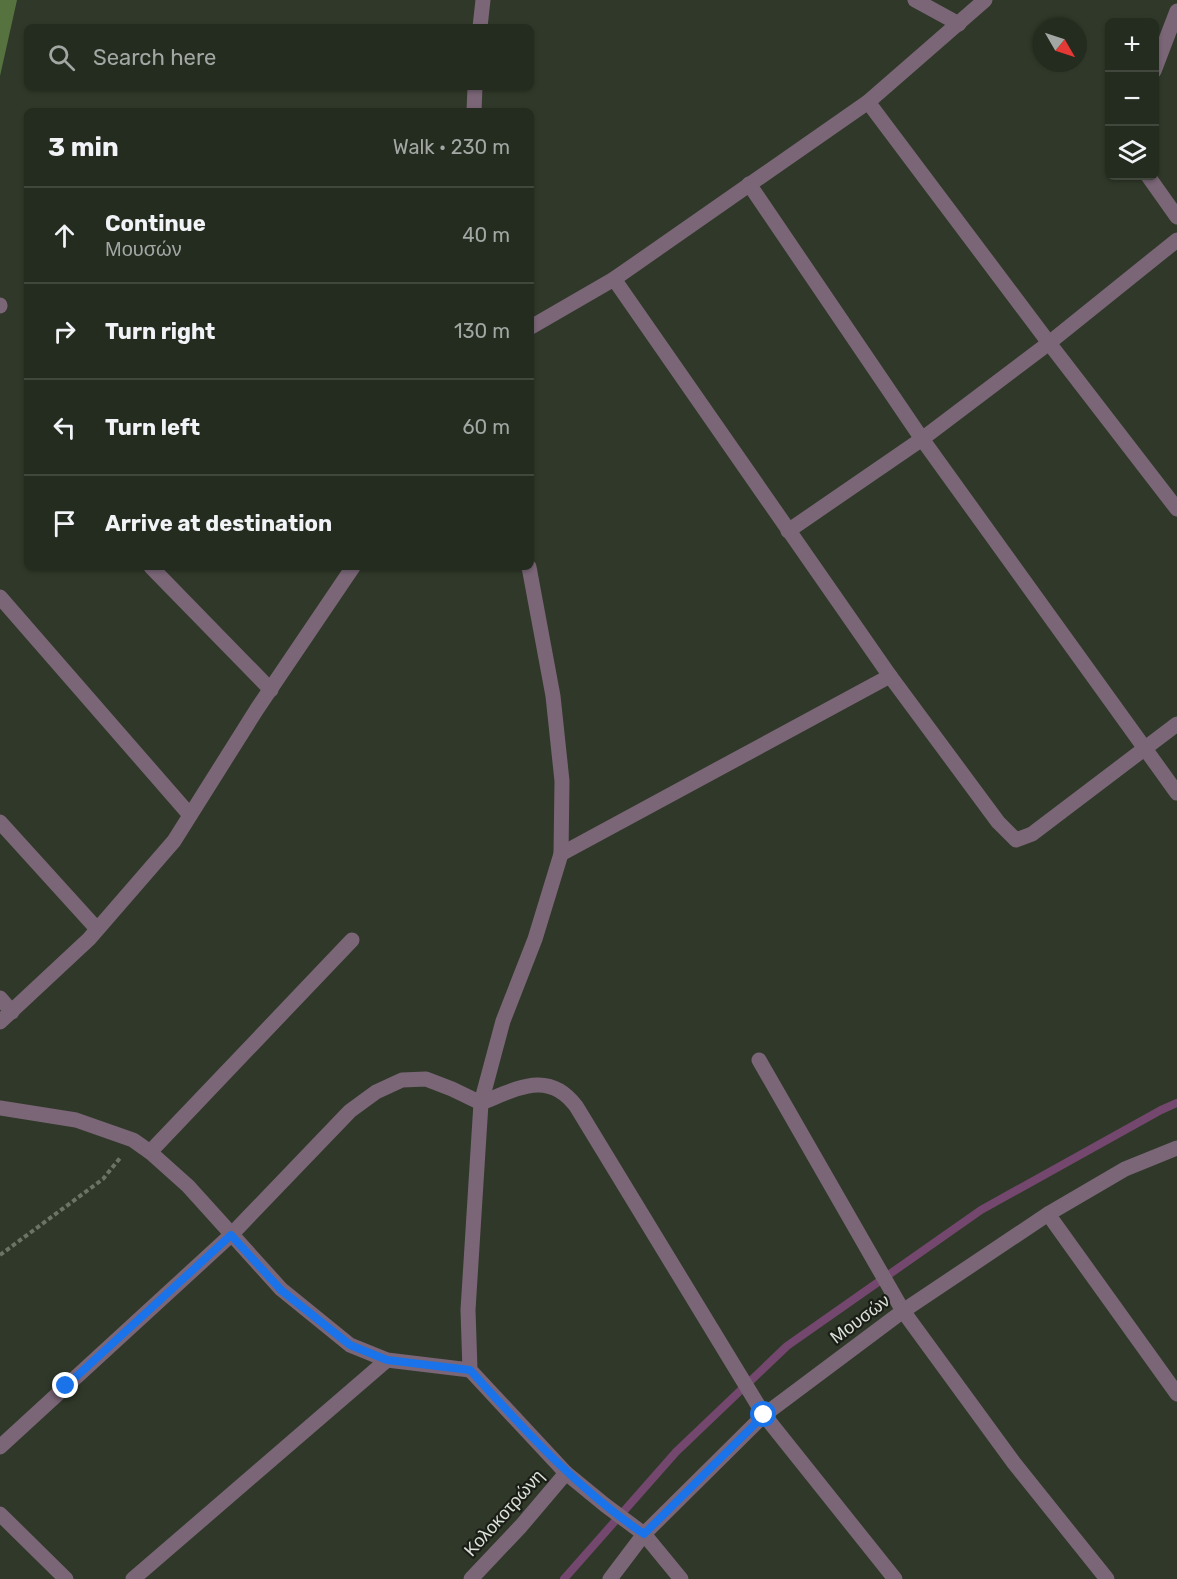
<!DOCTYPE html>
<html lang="en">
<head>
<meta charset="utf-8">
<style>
  body { margin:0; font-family:Rubik,sans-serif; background:#30372c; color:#f1f3f6 }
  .controls { position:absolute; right:18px; top:18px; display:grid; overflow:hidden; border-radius:9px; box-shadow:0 2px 4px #0004 }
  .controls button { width:54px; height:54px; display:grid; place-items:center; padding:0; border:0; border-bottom:2px solid #41473d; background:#242b1f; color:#f1f3f6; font:30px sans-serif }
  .compass { position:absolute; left:1033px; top:18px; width:54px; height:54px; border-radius:50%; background:#242b1f; box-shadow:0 2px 4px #0004; rotate:129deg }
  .stop { position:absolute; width:18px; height:18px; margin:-14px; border:4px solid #1a73e8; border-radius:50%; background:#fff }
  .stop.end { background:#1a73e8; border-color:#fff; box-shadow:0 2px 6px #0008 }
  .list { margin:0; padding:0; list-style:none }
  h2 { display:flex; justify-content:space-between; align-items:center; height:78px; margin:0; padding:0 24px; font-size:26px }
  h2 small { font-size:20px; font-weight:400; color:#a3a7a4 }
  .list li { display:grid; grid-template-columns:39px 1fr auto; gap:18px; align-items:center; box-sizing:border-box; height:96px; padding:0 24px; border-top:2px solid #41473d }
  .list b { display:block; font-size:22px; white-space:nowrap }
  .list p { margin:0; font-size:20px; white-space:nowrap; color:#a3a7a4 }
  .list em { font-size:20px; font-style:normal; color:#a3a7a4 }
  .icon { flex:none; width:33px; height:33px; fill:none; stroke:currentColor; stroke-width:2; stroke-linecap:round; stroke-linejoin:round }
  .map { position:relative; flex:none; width:1177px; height:1579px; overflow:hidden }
  .search { position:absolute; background:#242b1f; box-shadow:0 2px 4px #0004; left:24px; top:24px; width:510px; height:66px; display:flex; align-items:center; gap:15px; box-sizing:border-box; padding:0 21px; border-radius:9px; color:#a3a7a4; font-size:22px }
  .panel { position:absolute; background:#242b1f; box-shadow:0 2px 4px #0004; left:24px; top:108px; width:510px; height:462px; border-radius:9px }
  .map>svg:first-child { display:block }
  .forest { fill:#56733f }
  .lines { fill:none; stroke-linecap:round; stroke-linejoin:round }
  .stream { stroke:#74476e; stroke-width:8 }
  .path { stroke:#6c7466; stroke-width:4; stroke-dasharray:4.5 3; stroke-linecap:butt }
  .minor { stroke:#7b6678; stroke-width:15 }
  .route { stroke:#1a73e8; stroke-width:8 }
  .labels { text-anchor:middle; stroke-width:4.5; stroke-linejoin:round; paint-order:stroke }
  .street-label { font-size:18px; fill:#dce2d8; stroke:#1a1e17 }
</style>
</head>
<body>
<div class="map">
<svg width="1177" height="1579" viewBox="0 0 1177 1579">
  <rect width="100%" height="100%" fill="#303929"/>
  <polygon class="forest" points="0,0 17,0 0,76"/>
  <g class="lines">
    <polyline class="stream" points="564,1579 676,1452 787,1346 981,1210 1161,1110 1177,1103"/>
    <polyline class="path" points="0,1255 103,1179 120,1158"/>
    <g class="minor">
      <polyline points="915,0 959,24"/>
      <polyline points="480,27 483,0"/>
      <polyline points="1154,71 1177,11"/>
      <polyline points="868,102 1049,343 1177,509"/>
      <polyline points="474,111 475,87"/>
      <polyline points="1148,176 1177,217"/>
      <polyline points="749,184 922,439 1177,793"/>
      <polyline points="614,279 890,676 998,822 1016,840 1032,834 1177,724"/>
      <polyline points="0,306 0,305"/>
      <polyline points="531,327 614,279 868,102 985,0"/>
      <polyline points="788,531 922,439 1049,343 1177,240"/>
      <polyline points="151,567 271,690"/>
      <polyline points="529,567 553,696 562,781 561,854 535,939 503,1021 481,1103 468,1310 470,1370 566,1473 605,1505 644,1534 681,1579"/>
      <polyline points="0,597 189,814"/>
      <polyline points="0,822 97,929"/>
      <polyline points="561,854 890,676"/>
      <polyline points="0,998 12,1012"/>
      <polyline points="0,1022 89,939 174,841 257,709 353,567"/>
      <polyline points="759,1060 903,1311 1014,1463 1107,1579"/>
      <polyline points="0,1108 76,1120 133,1140 150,1152 188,1186 281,1289 350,1345 387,1360 470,1370"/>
      <polyline points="150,1152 352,940"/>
      <polyline points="1048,1214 1177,1394"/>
      <path d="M0,1447l231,-212 119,-124 26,-19 26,-12 24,-1 26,10 29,14c36,-14 67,-34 95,3l188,309 131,164"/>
      <polyline points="0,1514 66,1579"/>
      <polyline points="133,1579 387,1360"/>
      <polyline points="471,1579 521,1526 566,1473"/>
      <polyline points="610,1579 644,1534 764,1415 903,1311 1048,1214 1125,1169 1177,1148"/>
    </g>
  </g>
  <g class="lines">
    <path class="route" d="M66,1386l165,-151 50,55 69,55 37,15 83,10c54,59 107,119 174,164l120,-119"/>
  </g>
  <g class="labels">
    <g class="street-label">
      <text transform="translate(860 1319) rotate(-37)" y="6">Μουσών</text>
      <text transform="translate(504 1513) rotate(-48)" y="6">Κολοκοτρώνη</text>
    </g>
  </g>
</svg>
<div class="controls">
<button>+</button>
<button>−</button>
<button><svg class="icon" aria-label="layers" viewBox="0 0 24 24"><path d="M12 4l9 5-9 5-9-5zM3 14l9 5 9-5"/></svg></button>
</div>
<svg class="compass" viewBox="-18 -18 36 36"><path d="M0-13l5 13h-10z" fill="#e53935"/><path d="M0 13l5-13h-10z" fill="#a3a7a4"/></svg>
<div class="stop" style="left:764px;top:1415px"></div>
<div class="stop end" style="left:66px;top:1386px"></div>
<div class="search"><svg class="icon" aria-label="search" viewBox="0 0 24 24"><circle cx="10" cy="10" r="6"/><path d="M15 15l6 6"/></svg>Search here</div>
<section class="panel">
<h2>3 min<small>Walk · 230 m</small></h2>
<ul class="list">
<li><svg class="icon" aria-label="ahead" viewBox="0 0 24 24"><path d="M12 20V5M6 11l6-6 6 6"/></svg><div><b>Continue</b><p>Μουσών</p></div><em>40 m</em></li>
<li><svg class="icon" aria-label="right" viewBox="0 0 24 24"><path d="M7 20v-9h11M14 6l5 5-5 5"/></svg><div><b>Turn right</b></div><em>130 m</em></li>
<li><svg class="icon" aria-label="left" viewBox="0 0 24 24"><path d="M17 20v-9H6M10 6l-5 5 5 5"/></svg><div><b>Turn left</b></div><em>60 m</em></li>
<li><svg class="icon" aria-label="arrive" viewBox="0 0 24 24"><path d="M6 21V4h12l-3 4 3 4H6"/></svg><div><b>Arrive at destination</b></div></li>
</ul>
</section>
</div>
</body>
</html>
